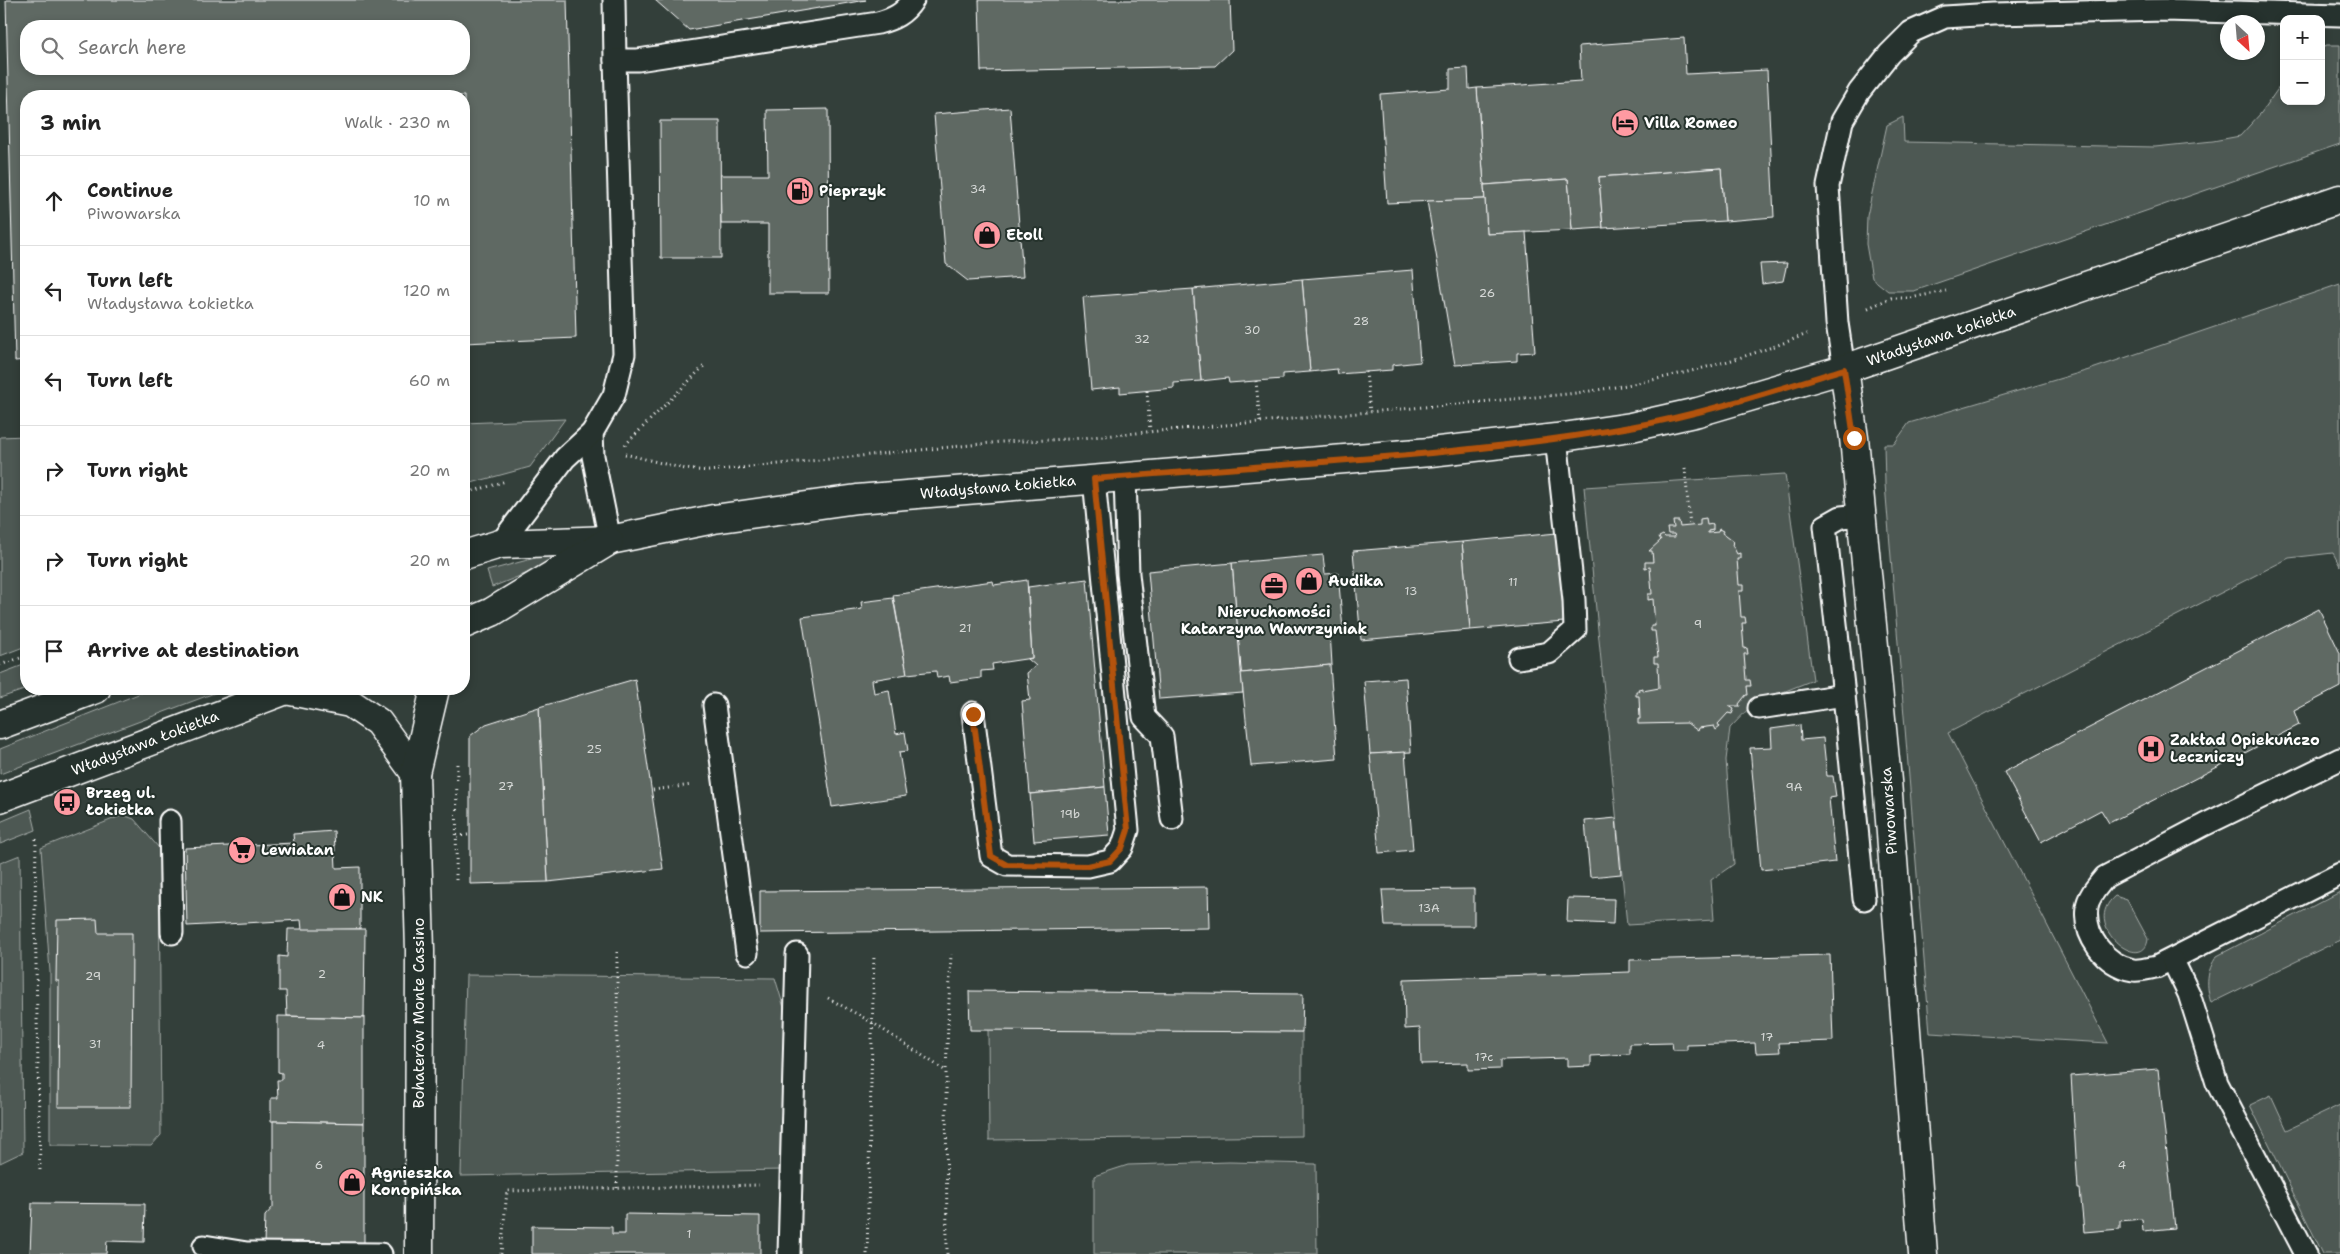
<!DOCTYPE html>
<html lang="en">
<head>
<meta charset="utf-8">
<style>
  body { margin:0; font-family:"Shantell Sans",sans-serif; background:#f6f6f6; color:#222 }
  .controls { position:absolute; right:15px; top:15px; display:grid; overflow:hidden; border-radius:10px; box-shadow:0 2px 8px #0003 }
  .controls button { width:45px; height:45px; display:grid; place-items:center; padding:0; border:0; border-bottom:1px solid #e0e0e0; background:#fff; color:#222; font:25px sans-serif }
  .compass { position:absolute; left:2220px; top:15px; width:45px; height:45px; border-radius:50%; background:#fff; box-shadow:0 2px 8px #0003; rotate:154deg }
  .stop { position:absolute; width:15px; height:15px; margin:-11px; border:4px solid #b45309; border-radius:50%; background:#fff }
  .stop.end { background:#b45309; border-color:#fff; box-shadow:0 1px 5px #0008 }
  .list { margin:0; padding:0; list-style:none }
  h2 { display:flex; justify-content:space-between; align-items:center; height:65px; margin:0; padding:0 20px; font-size:21px }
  h2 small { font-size:16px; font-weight:400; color:#767676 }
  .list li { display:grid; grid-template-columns:32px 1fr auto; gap:15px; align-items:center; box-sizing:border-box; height:90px; padding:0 20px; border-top:1px solid #e0e0e0 }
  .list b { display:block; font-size:19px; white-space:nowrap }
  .list p { margin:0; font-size:16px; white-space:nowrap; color:#767676 }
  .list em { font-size:16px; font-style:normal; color:#767676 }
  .icon { flex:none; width:28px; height:28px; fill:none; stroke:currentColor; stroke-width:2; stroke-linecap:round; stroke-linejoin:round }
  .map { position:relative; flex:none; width:2340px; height:1254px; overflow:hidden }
  .search { position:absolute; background:#fff; box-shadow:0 2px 8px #0003; left:20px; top:20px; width:450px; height:55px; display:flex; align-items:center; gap:12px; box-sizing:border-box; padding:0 18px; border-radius:20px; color:#767676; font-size:19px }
  .panel { position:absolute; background:#fff; box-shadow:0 2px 8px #0003; left:20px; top:90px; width:450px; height:605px; border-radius:20px }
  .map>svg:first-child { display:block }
  .green { fill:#4d5853; stroke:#a6aca9 }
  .building { fill:#5f6964; stroke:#fff; fill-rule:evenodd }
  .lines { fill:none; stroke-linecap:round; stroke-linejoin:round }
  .lane-casing { stroke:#fff; stroke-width:25 }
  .street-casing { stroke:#fff; stroke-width:31 }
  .secondary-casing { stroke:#fff; stroke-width:31 }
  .path { stroke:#fff; stroke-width:3; stroke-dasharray:1 4; stroke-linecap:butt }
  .lane { stroke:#26332d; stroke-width:21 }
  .street { stroke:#26332d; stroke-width:28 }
  .secondary { stroke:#26332d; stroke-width:28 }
  .route { stroke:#b45309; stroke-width:6 }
  .labels { text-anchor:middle; stroke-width:4; stroke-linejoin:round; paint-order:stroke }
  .number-label { font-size:12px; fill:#d7dad8 }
  .poi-label { font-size:15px; font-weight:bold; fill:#fff; stroke:#26332d; text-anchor:start }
  .street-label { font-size:15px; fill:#fff; stroke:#26332d }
</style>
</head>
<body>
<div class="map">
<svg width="2340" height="1254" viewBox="0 0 2340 1254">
  <rect width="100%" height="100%" fill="#333f3a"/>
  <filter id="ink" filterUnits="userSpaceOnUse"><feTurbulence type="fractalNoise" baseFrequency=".02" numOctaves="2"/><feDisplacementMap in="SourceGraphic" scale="10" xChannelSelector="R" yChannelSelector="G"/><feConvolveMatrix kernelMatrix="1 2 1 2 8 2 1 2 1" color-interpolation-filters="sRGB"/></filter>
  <g filter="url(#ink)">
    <g class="green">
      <polygon points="2327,45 2340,45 2340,144 1914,291 1888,291 1872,278 1866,244 1867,216 1887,125 1903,117 1904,142 2155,147 2213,141 2240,136 2261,113 2284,80 2284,101 2321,101 2321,47"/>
      <polygon points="2340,284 2340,566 2333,553 2289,558 1948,733 2108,1043 1930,1033 1885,484 1884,444 1894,444 1909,423 2089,370"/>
      <polygon points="565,419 530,467 464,485 464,423"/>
      <polygon points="26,436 26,646 0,656 0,437"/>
      <polygon points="1785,474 1813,680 1753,704 1730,728 1726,760 1734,864 1711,880 1714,920 1627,925 1584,487"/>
      <polygon points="568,549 571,556 492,587 487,571"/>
      <polygon points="26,664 27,689 0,698 0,674"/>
      <polygon points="151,689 225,689 0,774 0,749"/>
      <polygon points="31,809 36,830 0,844 0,822"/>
      <polygon points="123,815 134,819 159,848 161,1135 151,1146 50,1145 50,972 41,848"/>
      <polygon points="20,855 23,1152 0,1163 0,863"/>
      <path d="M2340,892v48l-129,63c-5,-17 -5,-32 6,-47z"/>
      <path d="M2115,896l12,4 21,39c-4,36 -69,-13 -33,-43z"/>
      <polygon points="466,975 775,978 785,1011 782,1170 461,1176"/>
      <polygon points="988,1029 1302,1032 1302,1136 989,1140"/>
      <polygon points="2271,1095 2287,1130 2340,1105 2340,1254 2323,1254 2250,1105"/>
      <polygon points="1229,1162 1316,1164 1317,1254 1094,1254 1094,1176 1128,1165"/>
    </g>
    <g class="building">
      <path d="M6,0h561l9,338 -112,5v-247h-438v264l-11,1zM26,26h438v43h-438z"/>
      <polygon points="655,0 866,0 689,30"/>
      <polygon points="979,0 1230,0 1232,50 1215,66 981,71"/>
      <polygon points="1684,38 1686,74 1767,70 1774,217 1725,221 1721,168 1599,177 1603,228 1572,230 1568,179 1484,185 1477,88 1581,81 1579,46"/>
      <polygon points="1468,68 1469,89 1477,88 1485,199 1387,203 1380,94 1450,89 1450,69"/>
      <polygon points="1010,108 1023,277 968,281 946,264 934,114"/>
      <polygon points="828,109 829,293 768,293 768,224 721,224 720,175 768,175 767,110"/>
      <polygon points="660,121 720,121 721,258 661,258"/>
      <polygon points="1721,168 1725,221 1603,228 1599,177"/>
      <polygon points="1568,179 1572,230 1487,234 1484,185"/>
      <polygon points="1485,199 1487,234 1526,232 1535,352 1517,353 1517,361 1455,365 1427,201"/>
      <polygon points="1787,263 1783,281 1762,284 1760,264"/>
      <polygon points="1413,270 1420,362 1392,365 1392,370 1338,374 1337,369 1310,372 1302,279"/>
      <polygon points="1302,279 1310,372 1283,374 1283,379 1229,383 1228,378 1201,381 1193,289"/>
      <polygon points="1193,289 1201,381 1174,383 1174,388 1120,393 1120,387 1091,390 1083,297"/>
      <polygon points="1706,518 1707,525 1713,524 1713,530 1708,531 1708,533 1718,532 1719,529 1723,531 1722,533 1734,542 1732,544 1737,554 1740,553 1740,559 1737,559 1739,585 1743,585 1743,591 1739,591 1741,617 1745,617 1746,623 1742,623 1744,649 1747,648 1748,654 1744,654 1746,680 1750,680 1751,686 1747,686 1748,695 1746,695 1739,704 1740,706 1729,706 1734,709 1732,714 1728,713 1718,724 1720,727 1716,730 1714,726 1699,728 1698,731 1687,723 1638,724 1638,719 1640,719 1639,696 1636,696 1636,691 1639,691 1638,689 1643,688 1643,691 1659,688 1658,663 1654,663 1654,657 1658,657 1655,631 1651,631 1651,626 1655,626 1653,599 1648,600 1648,594 1652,594 1650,567 1645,568 1645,562 1653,562 1652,551 1649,551 1661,540 1659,537 1663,535 1665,537 1675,537 1674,534 1668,534 1667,528 1674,528 1673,521 1679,521 1680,527 1700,525 1700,519"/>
      <polygon points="1557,533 1564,622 1470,630 1462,542"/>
      <polygon points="1462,542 1470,630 1361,640 1353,551"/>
      <polygon points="1323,555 1325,574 1338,573 1343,630 1330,631 1332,665 1241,673 1232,563"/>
      <polygon points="1232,563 1243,693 1159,699 1148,571"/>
      <polygon points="1087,579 1105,787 1030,794 1022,701 1030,700 1027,673 1036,666 1028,659 1032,658 1028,587"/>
      <polygon points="1027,580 1032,658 992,664 993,670 981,671 981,678 950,682 949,676 937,678 936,671 907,674 893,595 993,581 994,585"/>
      <polygon points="893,598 907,674 872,680 874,693 889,690 896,734 905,732 908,751 899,752 906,796 832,807 802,617 862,609 861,602"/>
      <polygon points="2319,609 2340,653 2340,687 2294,711 2299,725 2109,823 2101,810 2041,842 2004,772"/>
      <polygon points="1330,665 1337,759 1251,766 1241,673"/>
      <polygon points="1406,678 1411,752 1370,754 1364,681"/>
      <polygon points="635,679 663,869 548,882 539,707"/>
      <polygon points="539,707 548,882 470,884 470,736 486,724"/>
      <polygon points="1800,725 1801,740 1823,738 1827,776 1833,776 1836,797 1829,798 1835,862 1761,870 1750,748 1772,747 1771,729"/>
      <polygon points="1405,752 1413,850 1379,853 1370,754"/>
      <polygon points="1105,787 1109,835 1034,841 1030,794"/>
      <polygon points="1616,818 1621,874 1590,877 1585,821"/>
      <polygon points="334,831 336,868 360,867 360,929 302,930 301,920 187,926 185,848 294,843 293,834"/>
      <polygon points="1208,887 1209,928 760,933 760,891"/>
      <polygon points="1474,889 1474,926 1385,926 1382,890"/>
      <polygon points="1568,898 1614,899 1613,924 1567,922"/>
      <polygon points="97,919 98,933 132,933 131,1107 58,1107 59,981 56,981 57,920"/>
      <polygon points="288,929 365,929 364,1018 287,1016 286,991 279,991 279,956 287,957"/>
      <polygon points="1830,955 1833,1041 1779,1043 1780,1052 1756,1053 1755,1043 1687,1045 1687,1050 1673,1050 1672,1043 1630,1044 1630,1054 1591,1056 1591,1066 1567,1067 1567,1058 1500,1060 1500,1069 1468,1070 1468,1063 1421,1064 1420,1028 1405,1029 1404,979 1630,972 1630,960"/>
      <polygon points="969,991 1303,994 1302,1032 970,1030"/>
      <polygon points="278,1016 364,1018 364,1123 271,1121 271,1098 278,1098 277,1080 282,1080 282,1073 278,1072"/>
      <polygon points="2158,1069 2175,1228 2143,1231 2142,1219 2120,1221 2120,1229 2084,1232 2080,1189 2078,1189 2071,1076"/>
      <polygon points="273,1121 364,1123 364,1247 264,1244 265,1216 273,1207"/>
      <polygon points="32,1203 145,1204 144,1242 107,1241 106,1254 30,1254"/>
      <polygon points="625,1214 760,1216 760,1254 532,1254 532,1226 612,1227 612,1234 625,1234"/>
    </g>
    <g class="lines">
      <g class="lane-casing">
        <g id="lane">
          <polyline points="614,0 615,60"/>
          <polyline points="1844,369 1837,323 1828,186 1842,121 1859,92 1889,54 1911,32 1945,17 1993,14 2165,10 2340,15"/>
          <polyline points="592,433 593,456 610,540"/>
          <polyline points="1125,476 1128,574 1144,717 1162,736 1172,819"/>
          <polyline points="1861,515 1841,517 1825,526 1844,695 1864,899"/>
          <path d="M500,544l65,-86 27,-25 22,-38 10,-41 -9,-294h23l240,-37c15,-4 26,-9 35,-23"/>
          <polyline points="1519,658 1549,653 1575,630 1574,600 1556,438"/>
          <polyline points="714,705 747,953"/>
          <polyline points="1759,708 1844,695"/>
          <polyline points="973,713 991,856 1007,865 1088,866 1110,861 1122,848 1128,830 1094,479"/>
          <path d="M2340,759l-136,66 -99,52c-7,9 -17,19 -18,30 -4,29 18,58 46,63 7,1 17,-2 23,-3l184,-93"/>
          <polyline points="170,821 172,933"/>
          <polyline points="2173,961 2189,994 2217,1083 2306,1254"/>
          <polyline points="204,1246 247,1253 381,1254"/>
          <polyline points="789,1254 797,954"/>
        </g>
      </g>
      <g class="street-casing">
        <g id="street">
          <polyline points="1844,369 1854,438 1887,781 1923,1254"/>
          <polyline points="286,690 350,703 378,722 415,773"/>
          <polyline points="419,1254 420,951 415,773 435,689"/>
        </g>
      </g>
      <g class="secondary-casing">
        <g id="secondary">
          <polyline points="464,555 500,544 610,540 714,519 857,499 1430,452 1556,438 1631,427 1698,412 1844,369 2340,199"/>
          <polyline points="464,624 492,612 609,541"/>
          <polyline points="0,725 96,689"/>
          <polyline points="0,798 289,689"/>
        </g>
      </g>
      <g class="path">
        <polyline points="1868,308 1891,298 1910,298 1946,291"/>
        <polyline points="1366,372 1370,412"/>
        <polyline points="1256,381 1260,422"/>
        <polyline points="1147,391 1150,431"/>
        <polyline points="625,445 704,366"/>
        <path d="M625,454l60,15 24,2 292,-29 69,-3 498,-45c80,-10 164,-30 239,-60"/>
        <polyline points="1685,468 1690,526"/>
        <polyline points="464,494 506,481"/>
        <polyline points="0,665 26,656"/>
        <polyline points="653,790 692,785"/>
        <polyline points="457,836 468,835"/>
        <polyline points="36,839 35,912 40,1171"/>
        <polyline points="456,880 457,761"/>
        <polyline points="617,952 617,1190"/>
        <polyline points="828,998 873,1023 946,1071"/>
        <polyline points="501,1254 507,1191 759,1185"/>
        <polyline points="867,1254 874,954"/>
        <polyline points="947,1254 946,1071 951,954"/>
      </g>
      <use href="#lane" class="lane"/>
      <use href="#street" class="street"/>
      <use href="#secondary" class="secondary"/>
    </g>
  </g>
  <g class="lines" filter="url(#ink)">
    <path class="route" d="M973,714l18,142 16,9 81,1 22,-5 12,-13 6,-18 -34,-351c177,-15 362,-21 536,-52 73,-13 143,-36 214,-58l10,69"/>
  </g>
  <defs>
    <g id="hotel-disc" transform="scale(1.4375)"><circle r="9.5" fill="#ff9aa2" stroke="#26332d"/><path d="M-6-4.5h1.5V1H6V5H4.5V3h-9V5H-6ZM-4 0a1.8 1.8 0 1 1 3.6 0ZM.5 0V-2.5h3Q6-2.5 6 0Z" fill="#111"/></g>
    <g id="fuel-disc" transform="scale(1.4375)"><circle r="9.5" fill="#ff9aa2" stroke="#26332d"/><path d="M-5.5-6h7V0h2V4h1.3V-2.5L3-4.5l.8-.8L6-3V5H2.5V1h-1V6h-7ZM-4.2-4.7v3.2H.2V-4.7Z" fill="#111"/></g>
    <g id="shop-disc" transform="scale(1.4375)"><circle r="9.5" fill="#ff9aa2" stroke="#26332d"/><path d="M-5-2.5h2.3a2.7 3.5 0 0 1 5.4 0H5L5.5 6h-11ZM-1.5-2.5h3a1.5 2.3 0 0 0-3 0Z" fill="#111"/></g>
    <g id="office-disc" transform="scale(1.4375)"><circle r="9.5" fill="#ff9aa2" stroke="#26332d"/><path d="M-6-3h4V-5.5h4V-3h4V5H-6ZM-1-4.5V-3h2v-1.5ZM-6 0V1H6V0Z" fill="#111"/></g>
    <g id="hospital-disc" transform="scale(1.4375)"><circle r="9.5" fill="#ff9aa2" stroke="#26332d"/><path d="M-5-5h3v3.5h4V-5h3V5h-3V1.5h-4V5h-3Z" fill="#111"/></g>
    <g id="bus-disc" transform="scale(1.4375)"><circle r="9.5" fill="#ff9aa2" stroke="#26332d"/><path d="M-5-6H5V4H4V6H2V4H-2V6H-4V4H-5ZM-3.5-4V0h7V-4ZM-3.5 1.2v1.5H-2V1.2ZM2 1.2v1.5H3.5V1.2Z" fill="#111"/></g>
    <g id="supermarket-disc" transform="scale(1.4375)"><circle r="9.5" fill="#ff9aa2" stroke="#26332d"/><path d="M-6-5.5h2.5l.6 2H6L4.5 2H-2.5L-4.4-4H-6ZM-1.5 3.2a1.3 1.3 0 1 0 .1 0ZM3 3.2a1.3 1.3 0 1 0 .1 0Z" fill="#111"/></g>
  </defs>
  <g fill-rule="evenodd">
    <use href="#hotel-disc" x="1625" y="123"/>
    <use href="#fuel-disc" x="800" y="191"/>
    <use href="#shop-disc" x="987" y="235"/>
    <use href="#shop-disc" x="1309" y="581"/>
    <use href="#office-disc" x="1274" y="586"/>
    <use href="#hospital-disc" x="2151" y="749"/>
    <use href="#bus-disc" x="67" y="802"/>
    <use href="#supermarket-disc" x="242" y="850"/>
    <use href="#shop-disc" x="342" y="897"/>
    <use href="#shop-disc" x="352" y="1182"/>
  </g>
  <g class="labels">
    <g class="number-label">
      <text x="978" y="193">34</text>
      <text x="1487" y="297">26</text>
      <text x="1361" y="325">28</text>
      <text x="1252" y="334">30</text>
      <text x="1142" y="343">32</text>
      <text x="1513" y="586">11</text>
      <text x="1411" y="595">13</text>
      <text x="1698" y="628">9</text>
      <text x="965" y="632">21</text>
      <text x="594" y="753">25</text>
      <text x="506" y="790">27</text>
      <text x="1794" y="791">9A</text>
      <text x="1070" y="818">19b</text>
      <text x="1429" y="912">13A</text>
      <text x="322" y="978">2</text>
      <text x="93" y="980">29</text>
      <text x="1767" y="1041">17</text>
      <text x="95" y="1048">31</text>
      <text x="321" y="1049">4</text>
      <text x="1484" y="1061">17c</text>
      <text x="319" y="1169">6</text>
      <text x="2122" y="1169">4</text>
      <text x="689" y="1238">1</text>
    </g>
    <g class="poi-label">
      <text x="1644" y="128">Villa Romeo</text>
      <text x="819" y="196">Pieprzyk</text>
      <text x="1006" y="240">Etoll</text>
      <text x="1328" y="586">Audika</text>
      <text x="1274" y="617" text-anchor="middle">Nieruchomości<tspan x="1274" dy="17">Katarzyna Wawrzyniak</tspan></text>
      <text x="2170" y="745">Zakład Opiekuńczo<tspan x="2170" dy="17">Leczniczy</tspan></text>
      <text x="86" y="798">Brzeg ul.<tspan x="86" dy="17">Łokietka</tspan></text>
      <text x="261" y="855">Lewiatan</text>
      <text x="361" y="902">NK</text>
      <text x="371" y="1178">Agnieszka<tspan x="371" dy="17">Konopińska</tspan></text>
    </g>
    <g class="street-label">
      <text transform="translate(1941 336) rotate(-19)" y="5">Władysława Łokietka</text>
      <text transform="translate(998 487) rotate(-5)" y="5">Władysława Łokietka</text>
      <text transform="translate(145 743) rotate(-21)" y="5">Władysława Łokietka</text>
      <text transform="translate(1889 811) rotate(-94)" y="5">Piwowarska</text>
      <text transform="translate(419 1013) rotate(-90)" y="5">Bohaterów Monte Cassino</text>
    </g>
  </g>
</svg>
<div class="controls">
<button>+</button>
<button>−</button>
</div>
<svg class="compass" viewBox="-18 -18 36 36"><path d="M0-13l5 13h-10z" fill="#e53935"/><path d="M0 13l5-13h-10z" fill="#767676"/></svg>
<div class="stop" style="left:1854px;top:438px"></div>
<div class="stop end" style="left:973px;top:714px"></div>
<div class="search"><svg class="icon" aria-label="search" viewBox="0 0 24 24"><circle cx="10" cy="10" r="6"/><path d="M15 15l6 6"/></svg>Search here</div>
<section class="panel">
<h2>3 min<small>Walk · 230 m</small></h2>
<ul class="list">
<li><svg class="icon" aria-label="ahead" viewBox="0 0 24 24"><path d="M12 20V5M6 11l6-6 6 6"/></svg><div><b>Continue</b><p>Piwowarska</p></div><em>10 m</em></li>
<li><svg class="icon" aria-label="left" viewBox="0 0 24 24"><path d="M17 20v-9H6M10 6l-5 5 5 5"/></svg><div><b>Turn left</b><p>Władysława Łokietka</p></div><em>120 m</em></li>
<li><svg class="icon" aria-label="left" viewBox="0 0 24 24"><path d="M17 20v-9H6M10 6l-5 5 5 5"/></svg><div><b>Turn left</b></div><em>60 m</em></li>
<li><svg class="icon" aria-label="right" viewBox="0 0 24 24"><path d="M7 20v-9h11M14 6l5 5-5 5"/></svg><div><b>Turn right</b></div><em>20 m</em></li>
<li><svg class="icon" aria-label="right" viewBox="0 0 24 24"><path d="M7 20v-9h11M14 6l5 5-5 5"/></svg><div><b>Turn right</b></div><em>20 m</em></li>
<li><svg class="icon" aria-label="arrive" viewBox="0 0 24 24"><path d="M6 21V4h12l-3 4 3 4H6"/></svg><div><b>Arrive at destination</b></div></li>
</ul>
</section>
</div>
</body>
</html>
